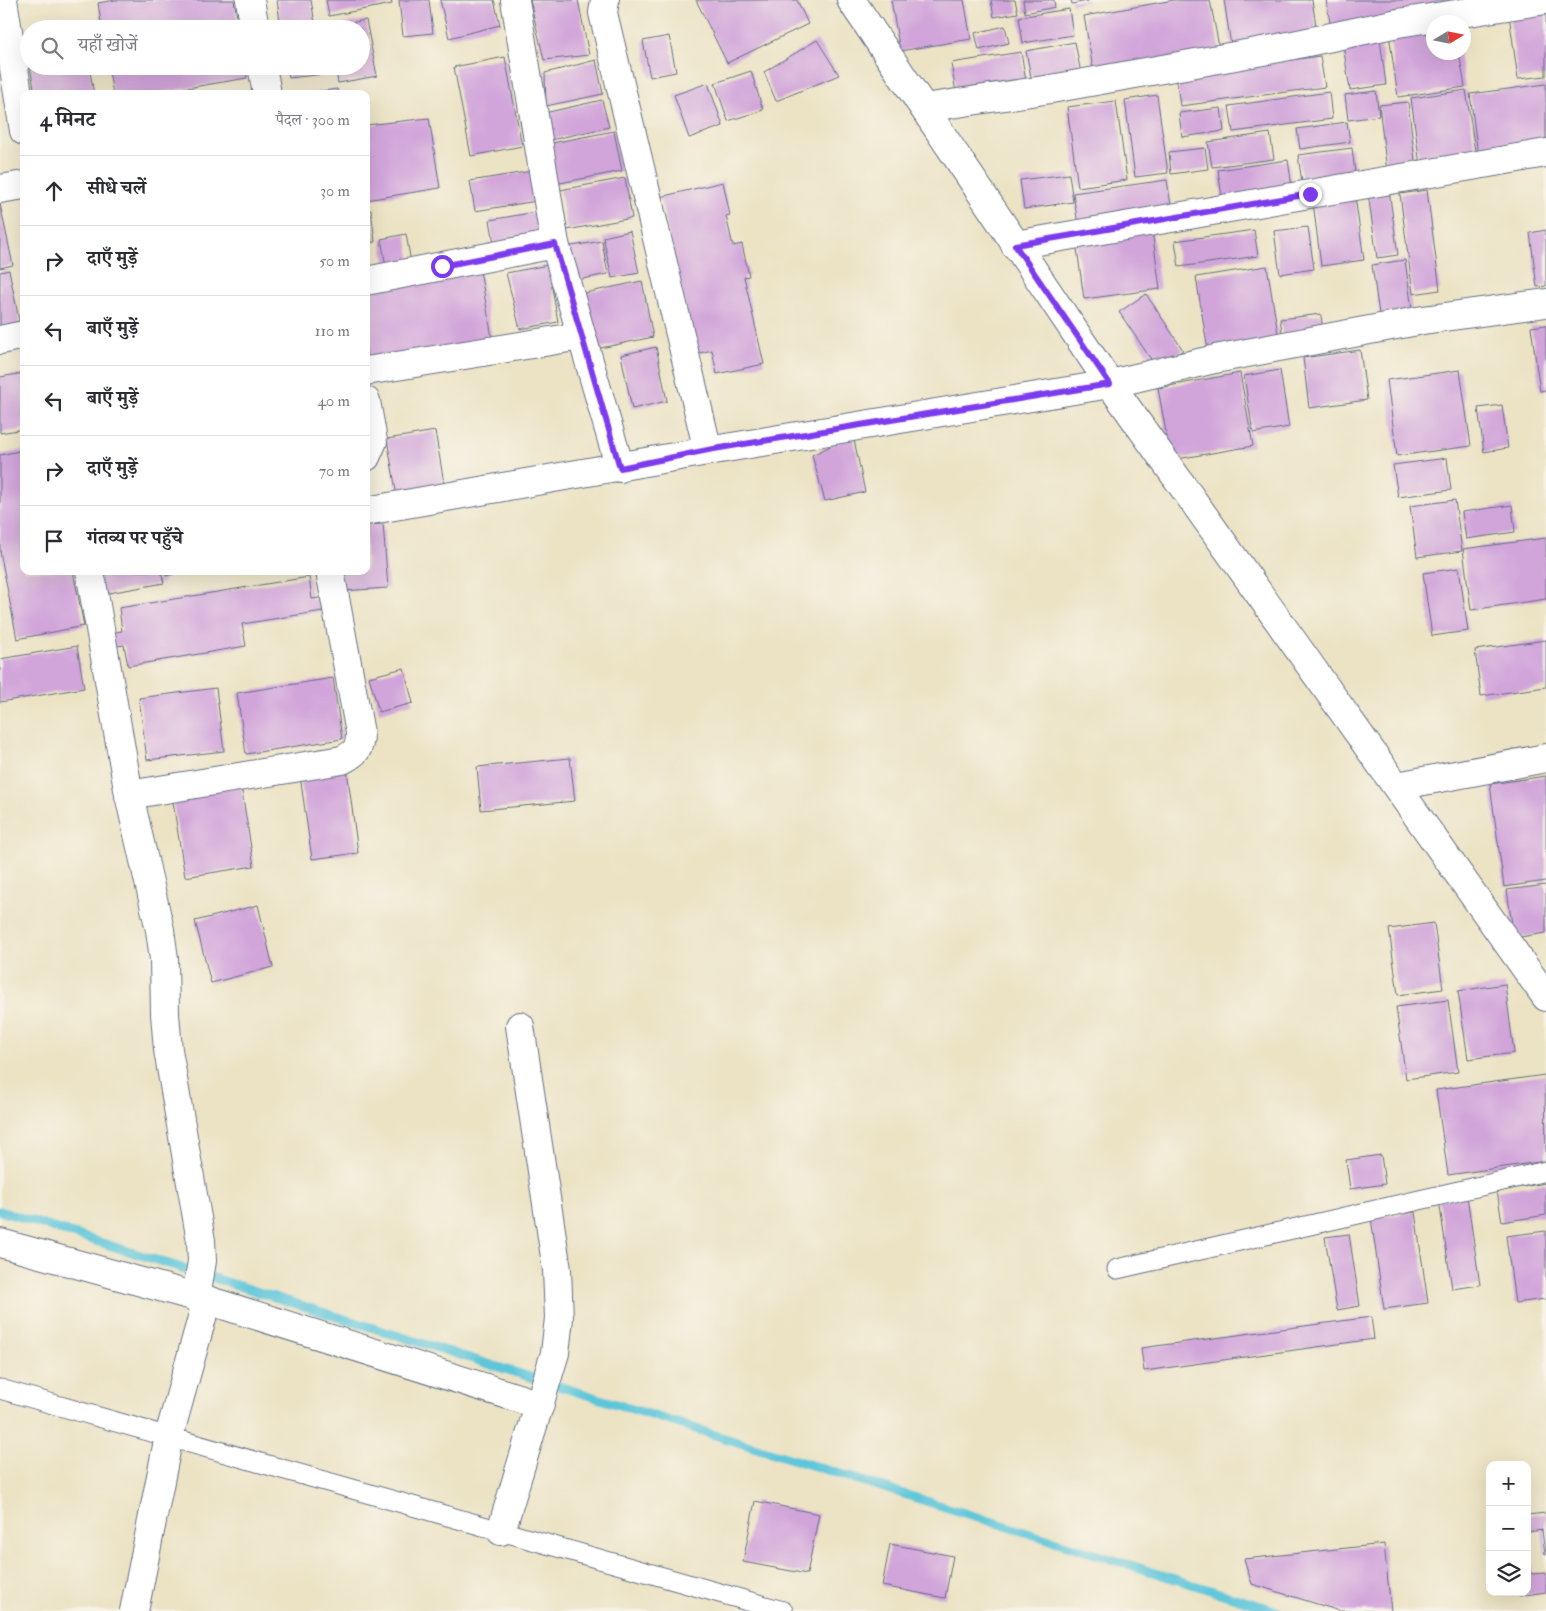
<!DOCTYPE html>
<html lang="hi">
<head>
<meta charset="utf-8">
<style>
  body { margin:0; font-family:"IM FELL Double Pica","Noto Serif Devanagari",serif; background:#f7f7f7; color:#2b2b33 }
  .controls { position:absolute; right:15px; bottom:15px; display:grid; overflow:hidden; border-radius:10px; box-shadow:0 5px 20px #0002 }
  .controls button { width:45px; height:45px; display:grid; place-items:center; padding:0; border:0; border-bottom:1px solid #e1e1e2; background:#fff; color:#2b2b33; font:25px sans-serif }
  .compass { position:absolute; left:1426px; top:15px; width:45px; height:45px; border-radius:50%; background:#fff; box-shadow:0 5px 20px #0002; rotate:80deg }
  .stop { position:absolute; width:15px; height:15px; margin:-11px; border:4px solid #7c3aed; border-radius:50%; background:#fff }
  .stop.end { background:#7c3aed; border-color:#fff; box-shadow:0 1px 5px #0008 }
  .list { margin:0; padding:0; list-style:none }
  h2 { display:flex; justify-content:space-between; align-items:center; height:65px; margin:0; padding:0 20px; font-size:21px }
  h2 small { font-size:16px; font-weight:400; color:#7c7c81 }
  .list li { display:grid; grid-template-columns:32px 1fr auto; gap:15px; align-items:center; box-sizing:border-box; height:70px; padding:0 20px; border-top:1px solid #e1e1e2 }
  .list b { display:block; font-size:19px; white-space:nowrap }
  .list em { font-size:16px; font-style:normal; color:#7c7c81 }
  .icon { flex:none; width:28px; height:28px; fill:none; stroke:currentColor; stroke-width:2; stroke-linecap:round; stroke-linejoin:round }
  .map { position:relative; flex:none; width:1546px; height:1611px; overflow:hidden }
  .search { position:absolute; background:#fff; box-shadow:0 5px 20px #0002; left:20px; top:20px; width:350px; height:55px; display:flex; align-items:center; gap:12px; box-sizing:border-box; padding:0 18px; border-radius:28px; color:#7c7c81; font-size:19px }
  .panel { position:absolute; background:#fff; box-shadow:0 5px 20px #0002; left:20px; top:90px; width:350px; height:485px; border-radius:10px }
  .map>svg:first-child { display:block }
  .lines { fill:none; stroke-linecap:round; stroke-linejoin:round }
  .stream { stroke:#5ec6da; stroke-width:9 }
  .building { fill:#d1a5da }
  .service-casing { stroke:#646e82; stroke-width:21 }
  .minor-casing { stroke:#646e82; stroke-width:30 }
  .tertiary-casing { stroke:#646e82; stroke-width:30 }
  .service { stroke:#fff; stroke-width:19 }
  .minor { stroke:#fff; stroke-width:28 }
  .tertiary { stroke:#fff; stroke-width:28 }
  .route { stroke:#7c3aed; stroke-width:6 }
</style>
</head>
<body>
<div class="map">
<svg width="1546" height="1611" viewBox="0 0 1546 1611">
  <rect width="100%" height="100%" fill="#f7f3e8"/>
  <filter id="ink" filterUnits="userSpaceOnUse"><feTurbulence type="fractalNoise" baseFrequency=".02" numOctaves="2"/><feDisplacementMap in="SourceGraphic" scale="10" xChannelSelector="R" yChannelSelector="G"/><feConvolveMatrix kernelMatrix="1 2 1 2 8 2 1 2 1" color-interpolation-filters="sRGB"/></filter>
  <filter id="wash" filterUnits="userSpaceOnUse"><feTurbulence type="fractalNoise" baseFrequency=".0096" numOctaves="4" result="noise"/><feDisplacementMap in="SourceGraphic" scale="20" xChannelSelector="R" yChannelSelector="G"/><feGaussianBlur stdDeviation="1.12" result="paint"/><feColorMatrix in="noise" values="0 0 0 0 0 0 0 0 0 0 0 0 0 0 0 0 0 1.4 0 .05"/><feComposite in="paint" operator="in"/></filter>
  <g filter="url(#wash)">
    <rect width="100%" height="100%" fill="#ece3c5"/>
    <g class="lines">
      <polyline class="stream" points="0,1211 1277,1611"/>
    </g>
    <g id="blocks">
      <g class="building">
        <polygon points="115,0 234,0 239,29 102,29 98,3"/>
        <polygon points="277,0 311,0 316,29 281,29"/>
        <polygon points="326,0 391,0 392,4 329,16"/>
        <polygon points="399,0 429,0 433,33 403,36"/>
        <polygon points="440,0 494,0 500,25 449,38"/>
        <polygon points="530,0 578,0 589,55 544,60"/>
        <polygon points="696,0 797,0 808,24 727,63"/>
        <polygon points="891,0 964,0 971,39 900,51"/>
        <polygon points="991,0 1015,0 1018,13 994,17"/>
        <polygon points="1023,0 1054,0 1055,7 1025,13"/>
        <polygon points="1071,0 1088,0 1088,1 1072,4"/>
        <polygon points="1174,0 1210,0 1220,52 1094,74 1084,16"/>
        <polygon points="1224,0 1312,0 1317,32 1231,45"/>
        <polygon points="1326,0 1485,0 1331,28"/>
        <polygon points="1069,9 1073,35 1023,43 1019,17"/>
        <polygon points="1546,10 1546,76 1518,79 1509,15"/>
        <polygon points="366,20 377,76 338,83 335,66 361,66 361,29 328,29 327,27"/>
        <polygon points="1005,26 1009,43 979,50 975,33"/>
        <polygon points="1434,27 1434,52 1459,52 1465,87 1398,97 1389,34"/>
        <polygon points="669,36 676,72 650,77 643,41"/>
        <polygon points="1380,39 1386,85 1350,90 1343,45"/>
        <polygon points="817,40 839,75 776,101 764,72"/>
        <polygon points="1075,42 1082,79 1033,88 1026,51"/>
        <polygon points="1021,52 1027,87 957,99 951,63"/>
        <polygon points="1320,56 1325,87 1180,106 1176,76"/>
        <polygon points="505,57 522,146 471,156 454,67"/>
        <polygon points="596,60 603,94 546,106 545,73"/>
        <polygon points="30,66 89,66 94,94 35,94"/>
        <polygon points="108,66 245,66 247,78 151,94 113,94"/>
        <polygon points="287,66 323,66 325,74 289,78"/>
        <polygon points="751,71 763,110 728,121 715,83"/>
        <polygon points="708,83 723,126 689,138 674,95"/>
        <polygon points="1546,84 1546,146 1478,155 1470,94"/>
        <polygon points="337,89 338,94 310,94 310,93"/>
        <polygon points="1466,90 1476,158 1420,165 1411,98"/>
        <polygon points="1376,91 1379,116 1348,120 1345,95"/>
        <polygon points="1329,92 1332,119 1233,132 1229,106"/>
        <polygon points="1157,95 1168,173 1135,177 1125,100"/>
        <polygon points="602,100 609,127 546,141 540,114"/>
        <polygon points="1116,101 1127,180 1078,187 1067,107"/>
        <polygon points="1408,102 1416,169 1387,172 1379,105"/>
        <polygon points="1221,108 1224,131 1182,137 1179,113"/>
        <polygon points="429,118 440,188 366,200 366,125"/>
        <polygon points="1347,122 1350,142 1300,149 1297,129"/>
        <polygon points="614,131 622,171 555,184 547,144"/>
        <polygon points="1270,133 1274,159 1212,167 1208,142"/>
        <polygon points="1205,148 1208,169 1171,174 1169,152"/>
        <polygon points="1352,148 1356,181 1303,189 1298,155"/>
        <polygon points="1288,160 1293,194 1223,204 1218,170"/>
        <polygon points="532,171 537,201 475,211 470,181"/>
        <polygon points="1069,174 1073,202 1024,209 1020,180"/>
        <polygon points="625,178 632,218 567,230 560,190"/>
        <polygon points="1167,180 1172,212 1078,225 1073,193"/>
        <polygon points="723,182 730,215 726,216 733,246 742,244 749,276 744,277 764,364 717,374 712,350 696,354 660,197"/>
        <polygon points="1389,190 1398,255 1377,258 1368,193"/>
        <polygon points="1427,190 1440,290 1413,294 1400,194"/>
        <polygon points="1355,196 1364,260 1321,266 1313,202"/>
        <polygon points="0,204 13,265 0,268"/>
        <polygon points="371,210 375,242 366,243 366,211"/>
        <polygon points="547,210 552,239 495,249 490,220"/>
        <polygon points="1308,227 1314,269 1280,274 1274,231"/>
        <polygon points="1152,230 1160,289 1084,299 1076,241"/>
        <polygon points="1254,230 1258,256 1179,267 1175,241"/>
        <polygon points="1546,230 1546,286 1537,287 1530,233"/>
        <polygon points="630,231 639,273 612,278 603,237"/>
        <polygon points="406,234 412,268 387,272 381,239"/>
        <polygon points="602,241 608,274 572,281 566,247"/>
        <polygon points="1405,260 1413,317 1380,321 1372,265"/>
        <polygon points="479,265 493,343 366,366 366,285"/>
        <polygon points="548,265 558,322 520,329 506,273"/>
        <polygon points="1267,266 1279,340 1208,351 1196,277"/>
        <polygon points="9,270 21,330 0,335 0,272"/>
        <polygon points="642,281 653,337 591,350 580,294"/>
        <polygon points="1146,294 1183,350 1157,368 1119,312"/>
        <polygon points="1321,314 1323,333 1283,338 1280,319"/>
        <polygon points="1546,325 1546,390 1540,391 1531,327"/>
        <polygon points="656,347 667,401 632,409 621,355"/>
        <polygon points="1360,350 1367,400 1309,408 1303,358"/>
        <polygon points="1280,370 1289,427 1253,433 1244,376"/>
        <polygon points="1460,370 1471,446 1397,456 1387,380"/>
        <polygon points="24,373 24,429 0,433 0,377"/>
        <polygon points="1240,373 1253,446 1171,460 1158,388"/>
        <polygon points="1502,405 1508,448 1484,452 1478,408"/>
        <polygon points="435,431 446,494 398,502 387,439"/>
        <polygon points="853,435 865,492 825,501 812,455"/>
        <polygon points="24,450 24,571 73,571 84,626 17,639 0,551 0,455"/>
        <polygon points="1447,458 1451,490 1398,497 1393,465"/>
        <polygon points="1455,500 1462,551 1417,557 1410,506"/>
        <polygon points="1512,505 1515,532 1466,539 1462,512"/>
        <polygon points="383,524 388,588 342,591 340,571 366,571 366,525"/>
        <polygon points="1546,538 1546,599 1471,610 1463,549"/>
        <polygon points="1459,568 1468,631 1432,636 1423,573"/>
        <polygon points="94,571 161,571 164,583 98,595"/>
        <polygon points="165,571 183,571 183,572 166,576"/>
        <polygon points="309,577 312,599 333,596 335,609 242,624 246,646 128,666 124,645 104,648 102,634 122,631 119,608"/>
        <polygon points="1546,640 1546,687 1481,696 1475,650"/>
        <polygon points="77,646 84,688 0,702 0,659"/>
        <polygon points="404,668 413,703 379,712 369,677"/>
        <polygon points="333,678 342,739 246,754 237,693"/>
        <polygon points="216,688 224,751 147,760 139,698"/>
        <polygon points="570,758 575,801 481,810 477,767"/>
        <polygon points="347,770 358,853 312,859 300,776"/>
        <polygon points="1546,776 1546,881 1504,887 1490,784"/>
        <polygon points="241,786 254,866 185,877 172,796"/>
        <polygon points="1546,885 1546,933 1514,938 1507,890"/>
        <polygon points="258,905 273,967 211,983 195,921"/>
        <polygon points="1434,923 1443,989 1398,995 1389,929"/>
        <polygon points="1505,984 1514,1053 1468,1059 1458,991"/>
        <polygon points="1448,1000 1458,1072 1406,1079 1396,1007"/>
        <polygon points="1545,1075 1546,1161 1448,1175 1436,1090"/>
        <polygon points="1381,1155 1385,1184 1350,1189 1346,1160"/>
        <polygon points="1546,1183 1546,1215 1502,1222 1497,1191"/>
        <polygon points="1467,1196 1480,1285 1452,1289 1439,1200"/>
        <polygon points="1415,1212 1428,1303 1384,1309 1371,1218"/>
        <polygon points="1546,1231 1546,1299 1515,1303 1506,1236"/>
        <polygon points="1349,1234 1360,1306 1337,1310 1325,1237"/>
        <polygon points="1371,1317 1374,1339 1144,1371 1141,1348"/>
        <polygon points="755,1501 819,1514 807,1574 743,1562"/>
        <polygon points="1546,1513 1546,1554 1545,1554 1542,1530 1527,1532 1527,1515"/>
        <polygon points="890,1544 953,1556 945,1598 882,1586"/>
        <polygon points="1384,1544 1391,1611 1340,1611 1252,1584 1244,1559"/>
        <polygon points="1527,1546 1531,1574 1546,1573 1546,1592 1519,1596 1519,1592 1527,1592"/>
      </g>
    </g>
  </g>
  <g filter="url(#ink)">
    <use href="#blocks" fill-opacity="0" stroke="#646e82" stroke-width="1"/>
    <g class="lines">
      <g class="service-casing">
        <g id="service">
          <polyline points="1117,1269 1546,1171"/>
          <polyline points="0,1389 783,1611"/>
        </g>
      </g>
      <g class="minor-casing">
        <g id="minor">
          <polyline points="3,0 24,131"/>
          <polyline points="250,0 255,29"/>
          <polyline points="515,0 555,244 620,468"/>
          <polyline points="605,0 603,13 708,451"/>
          <polyline points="262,66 267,94"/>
          <polyline points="924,108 1051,89 1279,48 1398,23 1546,0"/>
          <polyline points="0,189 24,185"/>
          <polyline points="1015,245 1546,153"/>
          <polyline points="366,281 555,244"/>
          <polyline points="0,340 24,335"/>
          <polyline points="366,371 581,336"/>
          <polyline points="366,401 373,441 366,457"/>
          <polyline points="366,511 708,451 1110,384 1215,359 1423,320 1546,303"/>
          <polyline points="90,571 129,795 160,930 164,959 165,1014 168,1050 201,1241 202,1261 196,1298"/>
          <polyline points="1397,786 1546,758"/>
          <path d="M129,795l213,-35c14,-7 18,-11 18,-27l-30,-162"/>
          <polyline points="0,1243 207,1300 540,1405"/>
          <polyline points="501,1531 555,1353 559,1318 557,1270 520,1026"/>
          <polyline points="134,1611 169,1436 207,1300"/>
        </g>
      </g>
      <g class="tertiary-casing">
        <polyline id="tertiary" points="851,0 1110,384 1546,997"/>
      </g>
      <use href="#service" class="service"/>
      <use href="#minor" class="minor"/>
      <use href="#tertiary" class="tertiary"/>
    </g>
  </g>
  <g class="lines" filter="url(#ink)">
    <polyline class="route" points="442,266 555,244 620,468 708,450 1110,384 1015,245 1310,194"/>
  </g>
</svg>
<div class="controls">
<button>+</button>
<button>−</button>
<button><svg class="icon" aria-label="layers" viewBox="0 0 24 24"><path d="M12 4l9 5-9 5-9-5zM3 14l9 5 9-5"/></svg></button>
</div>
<svg class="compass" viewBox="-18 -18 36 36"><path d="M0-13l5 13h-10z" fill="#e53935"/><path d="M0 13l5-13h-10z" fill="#7c7c81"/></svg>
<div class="stop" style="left:442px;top:266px"></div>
<div class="stop end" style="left:1310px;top:194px"></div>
<div class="search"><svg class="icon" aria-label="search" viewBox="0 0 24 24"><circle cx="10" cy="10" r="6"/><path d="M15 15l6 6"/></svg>यहाँ खोजें</div>
<section class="panel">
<h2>4 मिनट<small>पैदल · 300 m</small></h2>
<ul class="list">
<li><svg class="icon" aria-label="ahead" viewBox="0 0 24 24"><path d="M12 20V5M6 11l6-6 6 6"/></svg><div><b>सीधे चलें</b></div><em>30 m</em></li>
<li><svg class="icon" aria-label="right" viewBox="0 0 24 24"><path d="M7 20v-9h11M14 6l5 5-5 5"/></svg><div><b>दाएँ मुड़ें</b></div><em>50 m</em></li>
<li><svg class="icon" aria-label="left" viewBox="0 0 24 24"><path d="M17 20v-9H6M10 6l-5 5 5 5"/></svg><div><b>बाएँ मुड़ें</b></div><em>110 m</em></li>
<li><svg class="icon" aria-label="left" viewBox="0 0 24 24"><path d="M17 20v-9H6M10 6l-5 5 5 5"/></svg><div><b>बाएँ मुड़ें</b></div><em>40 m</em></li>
<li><svg class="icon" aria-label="right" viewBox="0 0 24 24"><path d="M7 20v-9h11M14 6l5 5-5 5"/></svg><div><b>दाएँ मुड़ें</b></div><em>70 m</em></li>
<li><svg class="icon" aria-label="arrive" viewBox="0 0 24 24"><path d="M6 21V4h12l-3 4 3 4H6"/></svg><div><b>गंतव्य पर पहुँचे</b></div></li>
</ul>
</section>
</div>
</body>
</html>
